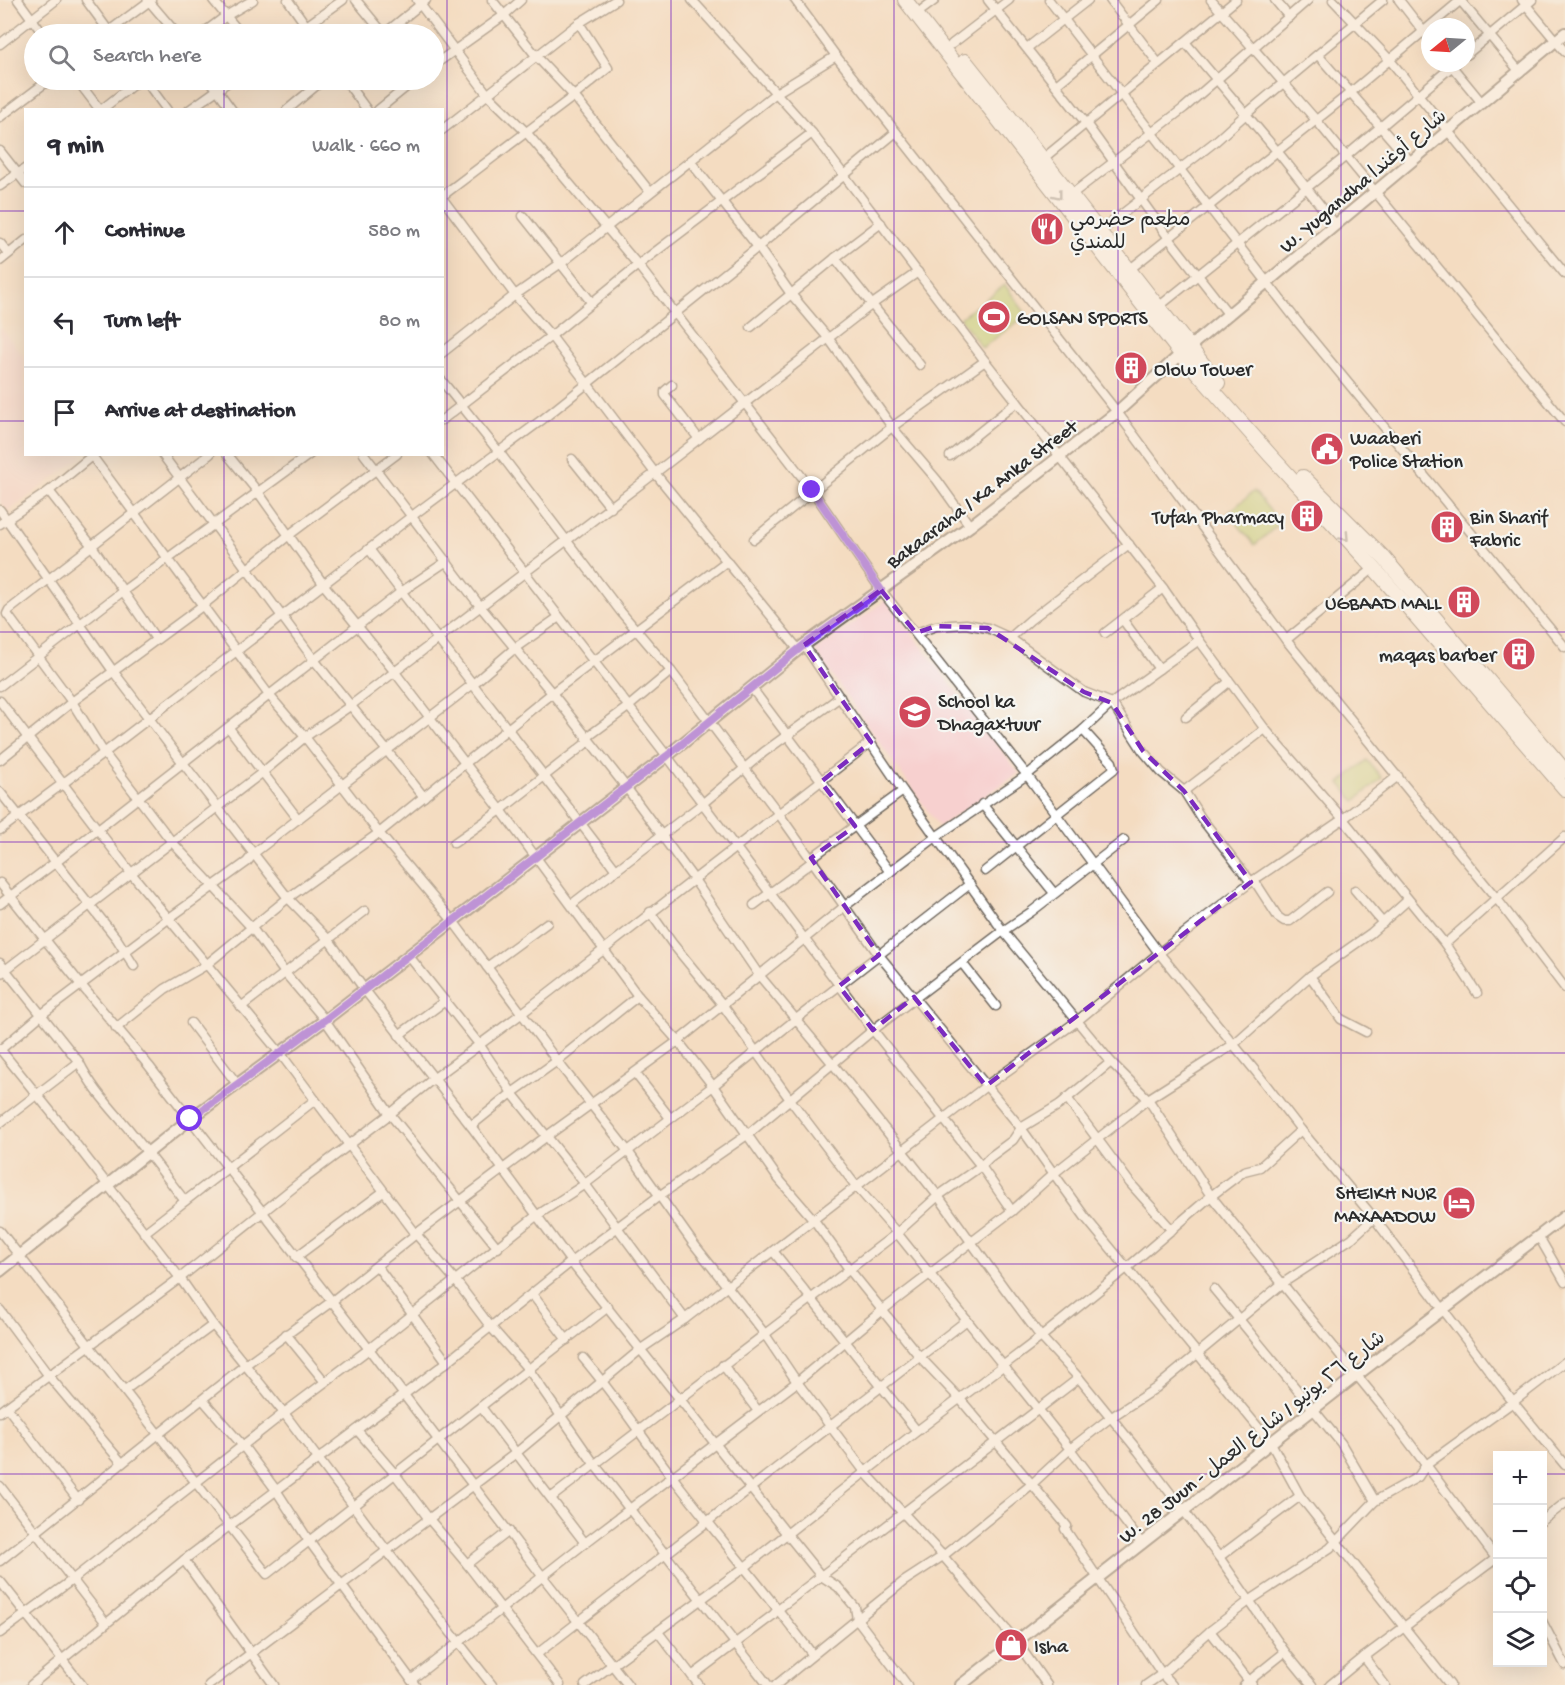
<!DOCTYPE html>
<html lang="en">
<head>
<meta charset="utf-8">
<style>
  body { margin:0; font-family:"Gochi Hand","Playpen Sans Arabic",sans-serif; background:#f7f7f7; color:#2b2b33 }
  .controls { position:absolute; right:18px; bottom:18px; display:grid; overflow:hidden; border-radius:0px; box-shadow:0 6px 24px #0002 }
  .controls button { width:54px; height:54px; display:grid; place-items:center; padding:0; border:0; border-bottom:2px solid #e1e1e2; background:#fff; color:#2b2b33; font:30px sans-serif }
  .compass { position:absolute; left:1421px; top:18px; width:54px; height:54px; border-radius:50%; background:#fff; box-shadow:0 6px 24px #0002; rotate:252deg }
  .stop { position:absolute; width:18px; height:18px; margin:-14px; border:4px solid #7c3aed; border-radius:50%; background:#fff }
  .stop.end { background:#7c3aed; border-color:#fff; box-shadow:0 2px 6px #0008 }
  .list { margin:0; padding:0; list-style:none }
  h2 { display:flex; justify-content:space-between; align-items:center; height:78px; margin:0; padding:0 24px; font-size:26px }
  h2 small { font-size:20px; font-weight:400; color:#7c7c81 }
  .list li { display:grid; grid-template-columns:39px 1fr auto; gap:18px; align-items:center; box-sizing:border-box; height:90px; padding:0 24px; border-top:2px solid #e1e1e2 }
  .list b { display:block; font-size:22px; white-space:nowrap }
  .list em { font-size:20px; font-style:normal; color:#7c7c81 }
  .icon { flex:none; width:33px; height:33px; fill:none; stroke:currentColor; stroke-width:2; stroke-linecap:round; stroke-linejoin:round }
  .map { position:relative; flex:none; width:1565px; height:1685px; overflow:hidden }
  .search { position:absolute; background:#fff; box-shadow:0 6px 24px #0002; left:24px; top:24px; width:420px; height:66px; display:flex; align-items:center; gap:15px; box-sizing:border-box; padding:0 21px; border-radius:33px; color:#7c7c81; font-size:22px }
  .panel { position:absolute; background:#fff; box-shadow:0 6px 24px #0002; left:24px; top:108px; width:420px; height:348px; border-radius:0px }
  .map>svg:first-child { display:block }
  .built { fill:#f7d0cf }
  .green { fill:#b9d175; stroke:#727e50; stroke-width:1.5 }
  .lines { fill:none; stroke-linecap:round; stroke-linejoin:round }
  .minor-casing { stroke:#716960; stroke-width:11 }
  .tertiary-casing { stroke:#716960; stroke-width:14 }
  .trunk-casing { stroke:#716960; stroke-width:16 }
  .minor { stroke:#fff; stroke-width:8 }
  .tertiary { stroke:#fff; stroke-width:10 }
  .trunk { stroke:#fff; stroke-width:14 }
  .oneway { stroke:#a0a0a0 }
  .route { stroke:#7c3aed; stroke-width:8 }
  .marked { fill:none; stroke:#7b2cbf; stroke-width:4.5; stroke-dasharray:12 8; stroke-linejoin:round }
  .grid { fill:none; stroke:#7b2cbf; stroke-width:1.5; stroke-opacity:0.55 }
  .labels { text-anchor:middle; stroke-width:4.5; stroke-linejoin:round; paint-order:stroke }
  .street-label { font-size:20px; fill:#2b2b2b; stroke:#f6f6f2 }
  .poi-label { font-size:20px; fill:#2b2b2b; stroke:#f6f6f2; text-anchor:start }
</style>
</head>
<body>
<div class="map">
<svg width="1565" height="1685" viewBox="0 0 1565 1685">
  <rect width="100%" height="100%" fill="#f6f6f2"/>
  <filter id="ink" filterUnits="userSpaceOnUse"><feTurbulence type="fractalNoise" baseFrequency=".0167" numOctaves="2"/><feDisplacementMap in="SourceGraphic" scale="12" xChannelSelector="R" yChannelSelector="G"/><feConvolveMatrix kernelMatrix="1 2 1 2 8 2 1 2 1" color-interpolation-filters="sRGB"/></filter>
  <filter id="wash" filterUnits="userSpaceOnUse"><feTurbulence type="fractalNoise" baseFrequency=".008" numOctaves="4" result="noise"/><feDisplacementMap in="SourceGraphic" scale="24" xChannelSelector="R" yChannelSelector="G"/><feGaussianBlur stdDeviation="1.35" result="paint"/><feColorMatrix in="noise" values="0 0 0 0 0 0 0 0 0 0 0 0 0 0 0 0 0 1.4 0 .05"/><feComposite in="paint" operator="in"/></filter>
  <g filter="url(#wash)">
    <rect width="100%" height="100%" fill="#f4dcc1"/>
    <g class="built">
      <polygon points="0,326 25,359 26,454 84,455 8,512 0,502"/>
      <polygon points="886,600 1019,773 939,827 815,651"/>
    </g>
    <g class="green">
      <polygon points="1005,285 1027,315 982,348 960,318"/>
      <polygon points="1254,491 1280,523 1255,545 1228,513"/>
      <polygon points="1367,760 1382,778 1355,801 1340,783"/>
    </g>
  </g>
  <g filter="url(#ink)">
    <g class="lines">
      <g class="minor-casing">
        <g id="minor">
          <polyline points="18,0 43,34"/>
          <polyline points="86,0 111,34"/>
          <polyline points="148,0 177,34"/>
          <polyline points="213,0 241,34"/>
          <polyline points="288,0 312,34"/>
          <polyline points="356,0 384,34"/>
          <polyline points="417,0 488,95 526,132 638,265 812,490 881,590 1027,775 1159,953 1257,1073 1301,1130 1374,1218 1513,1402 1565,1465"/>
          <polyline points="492,0 537,57 574,96 650,192"/>
          <polyline points="692,0 812,133 985,361 1163,588 1199,640 1265,729 1343,819 1445,944 1477,993"/>
          <polyline points="795,0 836,56 1117,412 1286,640 1497,899 1565,988"/>
          <polyline points="988,0 1085,122 1168,237 1229,315"/>
          <polyline points="1049,0 1297,321 1565,647"/>
          <polyline points="1110,0 1158,63"/>
          <polyline points="1211,0 1316,120 1565,422"/>
          <polyline points="1275,0 1289,17"/>
          <polyline points="1333,0 1389,59 1565,274"/>
          <polyline points="1399,0 1430,40"/>
          <polyline points="1460,0 1520,72"/>
          <polyline points="1522,0 1565,52"/>
          <polyline points="923,9 935,0"/>
          <polyline points="105,34 151,0"/>
          <polyline points="202,34 226,16 253,0"/>
          <polyline points="295,34 343,0"/>
          <polyline points="384,34 426,0"/>
          <polyline points="1185,42 1277,151 1336,225"/>
          <polyline points="0,44 56,0"/>
          <polyline points="952,44 1009,0"/>
          <polyline points="1027,48 1088,0"/>
          <polyline points="1318,55 1411,162"/>
          <polyline points="1466,55 1532,0"/>
          <polyline points="1450,64 1482,103"/>
          <polyline points="434,65 503,16 521,0"/>
          <polyline points="77,80 100,110"/>
          <polyline points="145,80 167,110"/>
          <polyline points="210,80 232,110"/>
          <polyline points="345,80 367,110"/>
          <polyline points="1056,85 1159,0"/>
          <polyline points="101,110 139,80"/>
          <polyline points="189,110 231,80"/>
          <polyline points="287,110 323,80"/>
          <polyline points="378,110 415,80"/>
          <polyline points="0,117 49,80"/>
          <polyline points="442,130 579,23 616,0"/>
          <polyline points="0,151 26,184"/>
          <polyline points="690,161 758,247 791,294 829,339 892,427 937,480 970,526"/>
          <polyline points="1039,162 1236,0"/>
          <polyline points="0,186 26,168"/>
          <polyline points="1072,194 1184,108 1308,0"/>
          <polyline points="442,196 574,96 608,68 579,23"/>
          <polyline points="442,198 515,295 551,336 655,473 798,649"/>
          <polyline points="523,216 592,303"/>
          <polyline points="1099,232 1216,141 1246,114 1383,0"/>
          <polyline points="0,243 8,253"/>
          <polyline points="835,258 920,365"/>
          <polyline points="0,261 26,240"/>
          <polyline points="1129,270 1350,93 1461,0"/>
          <polyline points="1157,308 1345,157 1456,63"/>
          <polyline points="751,327 835,258 881,223"/>
          <polyline points="442,353 515,295 564,261 776,93 836,56"/>
          <polyline points="442,381 499,452 621,612 671,671 779,814 879,955 1021,1128 1085,1217 1271,1443 1300,1496 1450,1685"/>
          <polyline points="672,385 665,391 665,395 699,439"/>
          <polyline points="442,420 551,336 638,265 812,133"/>
          <polyline points="162,454 315,661 424,797"/>
          <polyline points="210,454 9,610 7,614 72,702 104,753 172,842 252,928 285,973 325,1020 390,1114 498,1248"/>
          <polyline points="227,454 258,492 324,585 394,671 501,810 638,996 678,1041 713,1086 777,1177 814,1220 849,1269 920,1357 960,1399 1067,1526 1065,1529 1162,1674 1172,1685"/>
          <polyline points="364,454 480,606 552,693 626,787 693,878 759,975 833,1064 938,1196 1005,1289 1041,1337 1079,1378 1139,1452 1219,1557 1285,1652 1312,1685"/>
          <polyline points="433,454 667,756 873,1030 981,1166 1012,1211"/>
          <polyline points="92,456 269,695 305,737 379,833 453,921 557,1061 627,1150 693,1243 764,1333 797,1382 865,1472 943,1556 1016,1641 1047,1685"/>
          <polyline points="950,456 1017,402"/>
          <polyline points="572,459 611,508"/>
          <polyline points="49,491 92,546 156,639"/>
          <polyline points="0,510 113,671 183,763 288,898 329,940 364,989 471,1126 571,1262 787,1534 821,1576 838,1587 855,1607 857,1619 907,1685"/>
          <polyline points="0,524 49,491 94,454"/>
          <polyline points="754,539 892,427 985,361"/>
          <path d="M369,549c81,108 166,213 247,321"/>
          <polyline points="1123,620 1159,669"/>
          <polyline points="916,633 936,626 966,624 988,628 1010,638 1084,692 1112,703 1143,751 1161,772 1184,791 1201,818 1251,882"/>
          <polyline points="1105,633 1163,588"/>
          <polyline points="1010,638 1030,620 1129,544"/>
          <polyline points="1286,640 1374,568"/>
          <polyline points="804,645 903,791 1003,931 1111,1062 1148,1099 1211,1196 1385,1410 1498,1561"/>
          <polyline points="0,686 123,591 310,454"/>
          <polyline points="751,687 890,872"/>
          <polyline points="0,701 131,873 280,1053 416,1234 456,1281 490,1326 529,1370 595,1465 768,1685"/>
          <polyline points="1186,717 1229,682"/>
          <polyline points="229,728 298,819"/>
          <polyline points="586,738 628,707 671,671"/>
          <polyline points="0,760 72,702 202,606 289,535 397,454"/>
          <polyline points="1184,791 1265,729"/>
          <polyline points="0,792 117,939 134,966"/>
          <polyline points="982,804 1054,893"/>
          <polyline points="0,830 104,753 412,516 543,419 758,247 896,132"/>
          <polyline points="454,843 501,810 589,741"/>
          <polyline points="811,858 903,791"/>
          <polyline points="985,871 1114,769 1112,762 1083,730"/>
          <polyline points="1254,880 1278,917 1284,921 1290,921 1327,892"/>
          <polyline points="0,883 82,986 149,1066 369,1349 543,1577 628,1685"/>
          <polyline points="1355,890 1383,923"/>
          <polyline points="0,904 56,862 401,592 447,561"/>
          <polyline points="572,904 702,804 764,752 840,697"/>
          <polyline points="754,905 813,861"/>
          <polyline points="650,912 672,943 722,1004 789,1098 856,1186 897,1233 1070,1449 1142,1544"/>
          <polyline points="1445,944 1565,837"/>
          <polyline points="408,955 479,1044 512,1093 585,1184 685,1319"/>
          <path d="M0,963l79,99c13,27 33,47 52,70 19,23 36,46 54,69"/>
          <polyline points="962,963 996,1006"/>
          <polyline points="487,967 547,923"/>
          <polyline points="0,974 263,772 305,737 350,706 655,473 871,305 918,272"/>
          <polyline points="1310,976 1341,1019 1366,1032"/>
          <polyline points="241,1007 365,911"/>
          <polyline points="191,1023 237,1084"/>
          <polyline points="116,1028 165,989 206,965 288,898 379,833 552,693 727,561"/>
          <polyline points="399,1035 445,1001"/>
          <polyline points="0,1049 51,1112 180,1278 213,1325 284,1413 387,1551 492,1685"/>
          <polyline points="0,1050 41,1015 168,919 247,862 254,853 298,819 473,684 515,648 559,617"/>
          <polyline points="635,1073 670,1118"/>
          <polyline points="1067,1098 1130,1183 1172,1230"/>
          <polyline points="0,1123 79,1062"/>
          <polyline points="471,1126 512,1093 557,1061 638,996"/>
          <polyline points="0,1231 267,1574 608,1307"/>
          <polyline points="144,1233 315,1100"/>
          <polyline points="1539,1237 1565,1282"/>
          <polyline points="773,1251 917,1431"/>
          <polyline points="296,1257 383,1192"/>
          <polyline points="377,1266 447,1362"/>
          <polyline points="1214,1289 1341,1443 1375,1501"/>
          <polyline points="532,1294 567,1340"/>
          <polyline points="0,1310 49,1376 122,1463"/>
          <polyline points="286,1334 325,1382"/>
          <path d="M583,1358c32,37 58,78 88,117 46,60 96,118 141,179"/>
          <polyline points="723,1365 758,1411"/>
          <polyline points="125,1390 213,1325"/>
          <polyline points="203,1400 243,1446 276,1490 309,1541 415,1685"/>
          <polyline points="7,1407 78,1500"/>
          <polyline points="481,1407 585,1543"/>
          <polyline points="0,1412 180,1278 304,1179 390,1114 433,1079 521,1014 871,742"/>
          <polyline points="357,1430 395,1474 429,1519 467,1564 560,1685"/>
          <polyline points="0,1486 106,1623"/>
          <polyline points="552,1497 897,1233 938,1196 981,1166 990,1157 1013,1140 1021,1128 1059,1105 1111,1062"/>
          <polyline points="1542,1521 1565,1503"/>
          <polyline points="1219,1557 1300,1496"/>
          <polyline points="184,1560 274,1685"/>
          <polyline points="0,1561 245,1365 331,1302 416,1234 547,1136 678,1041 845,906 937,836 1027,775 1083,730 1112,703 1199,640"/>
          <polyline points="467,1564 509,1531"/>
          <polyline points="0,1581 82,1685"/>
          <polyline points="1542,1621 1565,1665"/>
          <polyline points="1210,1631 1252,1685"/>
          <polyline points="658,1632 699,1685"/>
          <polyline points="0,1633 72,1580 284,1413 369,1349 536,1216 585,1184 713,1086 795,1020 970,884"/>
          <polyline points="537,1654 967,1320"/>
          <polyline points="1364,1657 1385,1685"/>
          <polyline points="692,1676 773,1615 778,1609 1079,1378"/>
          <polyline points="411,1680 585,1543 797,1382 884,1309 1012,1211 1053,1174 1148,1099 1234,1044 1310,976 1371,933 1408,900"/>
          <polyline points="31,1685 184,1560 447,1362 571,1262 659,1196 747,1135 873,1030 1003,931 1031,912 1124,840"/>
          <polyline points="209,1685 516,1453 641,1349 685,1319 986,1086 1076,1022 1159,953 1251,882 1343,819 1398,776"/>
          <polyline points="585,1685 745,1567 917,1431 1041,1337 1128,1267 1211,1196 1244,1171 1260,1167 1301,1130"/>
          <polyline points="776,1685 903,1582 943,1556 1032,1484 1070,1449 1110,1418 1156,1388 1283,1283 1352,1238 1374,1218"/>
          <polyline points="1146,1685 1162,1674 1210,1631 1249,1601 1330,1548 1375,1501 1418,1477 1426,1465 1513,1402 1565,1362"/>
          <polyline points="1244,1685 1285,1652"/>
          <polyline points="1330,1685 1364,1657 1498,1557"/>
        </g>
      </g>
      <g class="tertiary-casing">
        <g id="tertiary">
          <polyline points="0,1271 190,1119 325,1020 667,756 804,645 970,526 1117,412 1181,354 1565,33"/>
          <polyline points="961,1685 1357,1375 1565,1216"/>
        </g>
      </g>
      <g class="trunk-casing">
        <g id="trunk">
          <polyline points="905,0 1181,354 1270,455 1374,568 1565,789"/>
          <path d="M965,61c85,106 168,215 253,322"/>
          <polyline points="1303,477 1384,558 1565,771"/>
        </g>
      </g>
      <use href="#minor" class="minor"/>
      <use href="#tertiary" class="tertiary"/>
      <use href="#trunk" class="trunk"/>
    </g>
    <defs><path id="oneway-chevron" d="M-2-3.5L2.5 0L-2 3.5" fill="none" stroke-width="1.6" stroke-linecap="round" stroke-linejoin="round" transform="scale(1.5)"/></defs>
    <g class="oneway">
      <use href="#oneway-chevron" transform="translate(1058 195) rotate(52)"/>
      <use href="#oneway-chevron" transform="translate(1345 537) rotate(47)"/>
    </g>
  </g>
  <g class="lines" filter="url(#ink)">
    <polyline class="route" points="190,1119 325,1020 581,822 667,756 804,645 881,590 812,490"/>
  </g>
  <path d="M0 0H1565V1685H0ZM881,590l35,43 20,-7 52,2 96,64 28,11 31,48 41,40 67,91 -265,204 -72,-89 -41,33 -34,-44 40,-31 -68,-97 44,-32 -34,-44 50,-40 -67,-97z" fill="#f4dcc1" fill-opacity=".55" fill-rule="evenodd"/>
  <path class="marked" d="M881,590l35,43 20,-7 52,2 96,64 28,11 31,48 41,40 67,91 -265,204 -72,-89 -41,33 -34,-44 40,-31 -68,-97 44,-32 -34,-44 50,-40 -67,-97z"/>
  <path class="grid" d="M224,0v34M447,0v1685M671,0v1685M894,0v1685M1118,0v1685M1341,0v1685M224,80v30M0,211h26M442,211h1123M0,421h26M442,421h1123M224,454v1231M0,632h1565M0,842h1565M0,1053h1565M0,1264h1565M0,1474h1498M1542,1474h23"/>
  <defs>
    <g id="restaurant-disc" transform="scale(1.725)"><circle r="9.5" fill="#d1495b" stroke="#f6f6f2"/><path d="M-5-6h1v4h1v-4h1v4h1v-4h1v5L-1.5 .5V6h-2V.5L-5-1ZM5-6V6H3V1.5H1.5Q1.5-4 5-6Z" fill="#fff"/></g>
    <g id="stadium-disc" transform="scale(1.725)"><circle r="9.5" fill="#d1495b" stroke="#f6f6f2"/><path d="M0-5a6.5 5 0 1 0 0 10a6.5 5 0 1 0 0-10ZM-3.5-1.8h7v3.6h-7Z" fill="#fff"/></g>
    <g id="building-disc" transform="scale(1.725)"><circle r="9.5" fill="#d1495b" stroke="#f6f6f2"/><path d="M-4-6H4V6H1V3H-1V6H-4ZM-2.5-4.3h1.7v1.8h-1.7ZM.8-4.3h1.7v1.8H.8ZM-2.5-1h1.7V.8h-1.7ZM.8-1h1.7V.8H.8Z" fill="#fff"/></g>
    <g id="civic-disc" transform="scale(1.725)"><circle r="9.5" fill="#d1495b" stroke="#f6f6f2"/><path d="M-.6-6.5H3V-4.5H.6V-3L4-1V1h2V6H-6V1h2V-1L-.6-3ZM-1.2 2.5V6h2.4V2.5Z" fill="#fff"/></g>
    <g id="school-disc" transform="scale(1.725)"><circle r="9.5" fill="#d1495b" stroke="#f6f6f2"/><path d="M0-5L7-2L0 1L-7-2ZM-4 1L0 2.5L4 1V4Q0 6-4 4Z" fill="#fff"/></g>
    <g id="hotel-disc" transform="scale(1.725)"><circle r="9.5" fill="#d1495b" stroke="#f6f6f2"/><path d="M-6-4.5h1.5V1H6V5H4.5V3h-9V5H-6ZM-4 0a1.8 1.8 0 1 1 3.6 0ZM.5 0V-2.5h3Q6-2.5 6 0Z" fill="#fff"/></g>
    <g id="shop-disc" transform="scale(1.725)"><circle r="9.5" fill="#d1495b" stroke="#f6f6f2"/><path d="M-5-2.5h2.3a2.7 3.5 0 0 1 5.4 0H5L5.5 6h-11ZM-1.5-2.5h3a1.5 2.3 0 0 0-3 0Z" fill="#fff"/></g>
  </defs>
  <g fill-rule="evenodd">
    <use href="#restaurant-disc" x="1047" y="229"/>
    <use href="#stadium-disc" x="994" y="317"/>
    <use href="#building-disc" x="1131" y="368"/>
    <use href="#civic-disc" x="1327" y="449"/>
    <use href="#building-disc" x="1307" y="516"/>
    <use href="#building-disc" x="1447" y="527"/>
    <use href="#building-disc" x="1464" y="602"/>
    <use href="#building-disc" x="1519" y="654"/>
    <use href="#school-disc" x="915" y="712"/>
    <use href="#hotel-disc" x="1459" y="1203"/>
    <use href="#shop-disc" x="1011" y="1645"/>
  </g>
  <g class="labels">
    <g class="street-label">
      <text transform="translate(1362 180) rotate(-40)" y="7">W. Yugandha شارع أوغندا</text>
      <text transform="translate(981 493) rotate(-37)" y="7">Bakaaraha / Ka Anka Street</text>
      <text transform="translate(1251 1436) rotate(-38)" y="7">W. 28 Juun - شارع ٢٦ يونيو / شارع العمل</text>
    </g>
    <g class="poi-label">
      <text x="1070" y="225">مطعم حضرمي<tspan x="1070" dy="23">للمندي</tspan></text>
      <text x="1017" y="324">GOLSAN SPORTS</text>
      <text x="1154" y="375">Olow Tower</text>
      <text x="1350" y="444">Waaberi<tspan x="1350" dy="23">Police Station</tspan></text>
      <text x="1284" y="523" text-anchor="end">Tufah Pharmacy</text>
      <text x="1470" y="523">Bin Sharif<tspan x="1470" dy="23">Fabric</tspan></text>
      <text x="1441" y="609" text-anchor="end">UGBAAD MALL</text>
      <text x="1496" y="661" text-anchor="end">maqas barber</text>
      <text x="938" y="707">School ka<tspan x="938" dy="23">Dhagaxtuur</tspan></text>
      <text x="1436" y="1199" text-anchor="end">SHEIKH NUR<tspan x="1436" dy="23">MAXAADOW</tspan></text>
      <text x="1034" y="1652">Isha</text>
    </g>
  </g>
</svg>
<div class="controls">
<button>+</button>
<button>−</button>
<button><svg class="icon" aria-label="locate" viewBox="0 0 24 24"><circle cx="12" cy="12" r="6"/><path d="M12 2v4M12 18v4M2 12h4M18 12h4"/></svg></button>
<button><svg class="icon" aria-label="layers" viewBox="0 0 24 24"><path d="M12 4l9 5-9 5-9-5zM3 14l9 5 9-5"/></svg></button>
</div>
<svg class="compass" viewBox="-18 -18 36 36"><path d="M0-13l5 13h-10z" fill="#e53935"/><path d="M0 13l5-13h-10z" fill="#7c7c81"/></svg>
<div class="stop" style="left:190px;top:1119px"></div>
<div class="stop end" style="left:812px;top:490px"></div>
<div class="search"><svg class="icon" aria-label="search" viewBox="0 0 24 24"><circle cx="10" cy="10" r="6"/><path d="M15 15l6 6"/></svg>Search here</div>
<section class="panel">
<h2>9 min<small>Walk · 660 m</small></h2>
<ul class="list">
<li><svg class="icon" aria-label="ahead" viewBox="0 0 24 24"><path d="M12 20V5M6 11l6-6 6 6"/></svg><div><b>Continue</b></div><em>580 m</em></li>
<li><svg class="icon" aria-label="left" viewBox="0 0 24 24"><path d="M17 20v-9H6M10 6l-5 5 5 5"/></svg><div><b>Turn left</b></div><em>80 m</em></li>
<li><svg class="icon" aria-label="arrive" viewBox="0 0 24 24"><path d="M6 21V4h12l-3 4 3 4H6"/></svg><div><b>Arrive at destination</b></div></li>
</ul>
</section>
</div>
</body>
</html>
